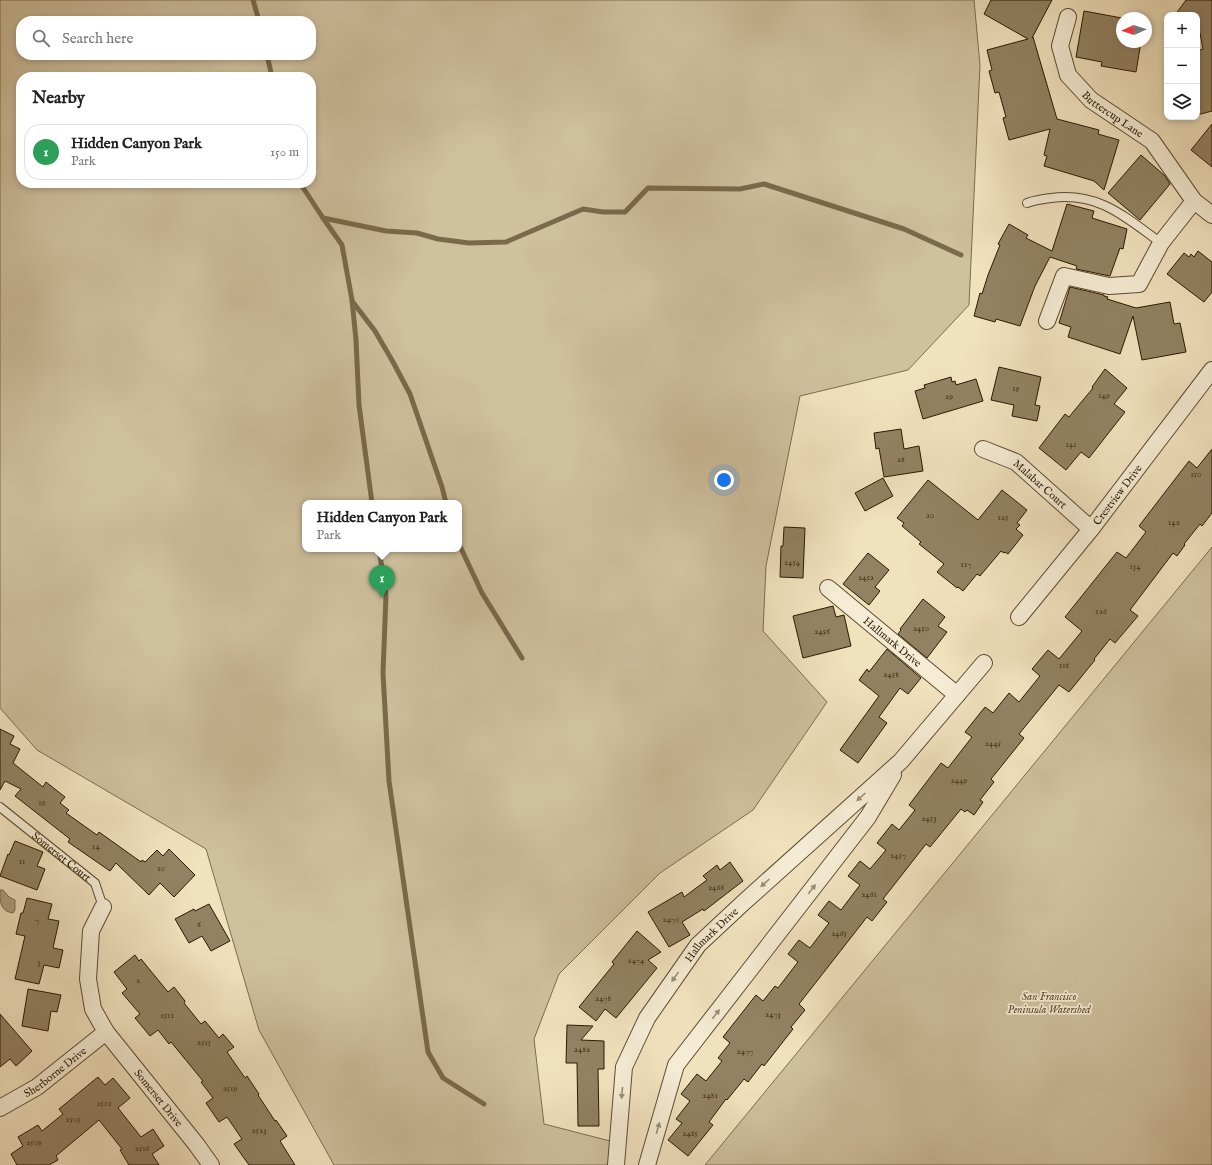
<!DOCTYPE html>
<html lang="en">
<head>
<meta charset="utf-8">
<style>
  body { margin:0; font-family:"IM FELL English",serif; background:#f2f2f2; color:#222 }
  .controls { position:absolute; right:12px; top:12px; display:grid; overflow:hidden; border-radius:8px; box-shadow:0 2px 6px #0003 }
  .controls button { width:36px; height:36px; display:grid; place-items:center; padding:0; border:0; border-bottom:1px solid #e0e0e0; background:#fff; color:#222; font:20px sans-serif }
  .compass { position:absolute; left:1116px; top:12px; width:36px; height:36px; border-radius:50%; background:#fff; box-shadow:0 2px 6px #0003; rotate:267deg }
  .you { position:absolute; left:724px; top:480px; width:14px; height:14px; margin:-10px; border:3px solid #fff; border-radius:50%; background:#1a73e8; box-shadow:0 0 0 6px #1a73e833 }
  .badge { display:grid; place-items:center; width:26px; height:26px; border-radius:50%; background:#8f2418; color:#fff; font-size:13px; font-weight:700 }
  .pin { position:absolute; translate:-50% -33px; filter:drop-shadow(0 1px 2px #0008) }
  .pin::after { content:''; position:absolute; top:21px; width:14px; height:12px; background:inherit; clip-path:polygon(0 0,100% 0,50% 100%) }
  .popup { position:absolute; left:302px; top:500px; width:160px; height:52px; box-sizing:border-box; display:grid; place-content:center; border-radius:8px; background:#fff; filter:drop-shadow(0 1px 3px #0005); font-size:13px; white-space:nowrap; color:#767676 }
  .popup b { font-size:15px; color:#222 }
  .popup::after { content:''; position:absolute; left:50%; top:100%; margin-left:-8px; border:8px solid transparent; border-top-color:#fff }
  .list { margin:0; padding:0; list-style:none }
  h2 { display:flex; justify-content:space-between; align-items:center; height:52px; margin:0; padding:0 16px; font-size:17px }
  h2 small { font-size:13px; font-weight:400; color:#767676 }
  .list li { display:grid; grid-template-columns:26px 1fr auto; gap:12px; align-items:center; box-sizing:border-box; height:56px; margin:0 8px 8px; padding:0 8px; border:1px solid #e0e0e0; border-radius:16px }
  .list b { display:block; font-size:15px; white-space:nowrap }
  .list p { margin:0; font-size:13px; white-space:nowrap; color:#767676 }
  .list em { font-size:13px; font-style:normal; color:#767676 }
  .icon { flex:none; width:22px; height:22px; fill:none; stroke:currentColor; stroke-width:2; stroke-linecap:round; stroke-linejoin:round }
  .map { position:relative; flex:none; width:1212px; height:1165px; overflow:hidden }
  .search { position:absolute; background:#fff; box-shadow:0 2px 6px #0003; left:16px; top:16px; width:300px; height:44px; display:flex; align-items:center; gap:10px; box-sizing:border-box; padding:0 14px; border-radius:16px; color:#767676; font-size:15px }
  .panel { position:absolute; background:#fff; box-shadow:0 2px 6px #0003; left:16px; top:72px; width:300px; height:116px; border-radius:16px }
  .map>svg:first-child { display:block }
  .green { fill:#cfc09e; stroke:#7d6c4f; fill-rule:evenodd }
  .water { fill:#ae9e7d; stroke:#7a694b }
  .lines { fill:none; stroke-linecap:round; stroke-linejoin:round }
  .stream { stroke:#7a694b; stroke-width:5 }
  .building { fill:#928263; stroke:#2b1900 }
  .service-casing { stroke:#5c4b30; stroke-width:10 }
  .minor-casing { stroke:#5c4b30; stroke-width:18 }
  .service { stroke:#f6ecd5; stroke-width:8 }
  .minor { stroke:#f6ecd5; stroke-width:16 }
  .oneway { fill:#9b8d75 }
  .labels { text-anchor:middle; stroke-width:3.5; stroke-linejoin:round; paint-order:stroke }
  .number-label { font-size:9px; fill:#453319 }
  .street-label { font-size:11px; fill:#2b1900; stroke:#f6ecd5 }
  .park-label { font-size:11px; font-style:italic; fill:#5c4b2f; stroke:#f6ecd5 }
</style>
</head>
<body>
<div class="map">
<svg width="1212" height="1165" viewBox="0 0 1212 1165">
  <rect width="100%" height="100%" fill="#f1e2be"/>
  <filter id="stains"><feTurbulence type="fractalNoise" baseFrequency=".005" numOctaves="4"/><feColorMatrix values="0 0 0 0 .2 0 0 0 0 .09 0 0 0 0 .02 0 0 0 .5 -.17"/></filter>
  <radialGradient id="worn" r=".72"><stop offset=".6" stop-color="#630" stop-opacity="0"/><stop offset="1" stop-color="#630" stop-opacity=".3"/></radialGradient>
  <g class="green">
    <path d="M0,0h974l6,65 -11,240 -61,65 -108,26 -34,170 -3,65 64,71 -74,108 -93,63 -101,101 -25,65 10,85 74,19 -2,22h-282l-75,-135 -53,-181 -169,-99 -37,-42zM21,21h290v34h-290zM21,77h290v106h-290zM305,503h154v46h-154z"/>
    <polygon points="1212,547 1212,1165 705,1165"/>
  </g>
  <path class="water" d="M0,890h3l6,7 6,3v10l-2,3c-13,-2 -13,-11 -13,-23z"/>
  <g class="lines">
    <g class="stream">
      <polyline points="253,0 259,21"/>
      <polyline points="267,55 272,77"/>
      <polyline points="300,183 323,218 386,231 417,233 438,239 469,243 506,242 583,209 603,212 625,212 648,188 740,189 764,184 904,229 961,255"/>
      <polyline points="323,218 342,245 352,300 356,340 359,405 372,503"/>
      <polyline points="352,301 375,331 393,362 410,394 442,487 446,503"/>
      <polyline points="459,544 482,593 522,658"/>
      <polyline points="379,549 386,595 383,673 389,781 428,1052 443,1078 484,1104"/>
    </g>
  </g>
  <g class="building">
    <polygon points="991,0 1052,0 1032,38 1033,37 1057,119 1099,130 1098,134 1119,140 1104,190 1094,181 1044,166 1047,156 1044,155 1050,129 1009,140 1003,118 1006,117 999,92 995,93 989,71 992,70 987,50 1028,39 984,14"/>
    <polygon points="1186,0 1212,0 1212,111 1197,115 1197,51 1203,49 1200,33 1197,31 1197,15 1175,15"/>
    <polygon points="1084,11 1122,18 1122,42 1141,42 1136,72 1101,66 1102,62 1076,57"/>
    <polygon points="1212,124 1212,167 1191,150"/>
    <polygon points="1141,155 1165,176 1170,184 1140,220 1108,193"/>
    <polygon points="1067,204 1094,211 1092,218 1127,229 1123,249 1120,248 1110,276 1076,269 1077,266 1050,257 1035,286 1020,326 996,319 995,322 974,316 980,293 982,294 988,275 1000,245 998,244 1009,224 1028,235 1026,238 1052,251"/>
    <polygon points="1198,251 1212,262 1212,292 1204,302 1167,274 1184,253 1189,257 1191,254 1194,257"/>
    <polygon points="1070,287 1104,295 1104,296 1108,297 1107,299 1136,308 1170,302 1174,324 1180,323 1186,352 1142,360 1133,316 1120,354 1068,337 1071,327 1059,323"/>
    <polygon points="999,367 1041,377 1035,405 1040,406 1037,421 1012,416 1014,405 991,400"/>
    <polygon points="1105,369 1127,388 1114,404 1125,412 1089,458 1081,452 1066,470 1039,448 1065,414 1069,417 1093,388 1092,387"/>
    <polygon points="951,377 952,382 955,381 956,385 976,379 983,401 923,419 915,391 925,388 924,385"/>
    <polygon points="901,429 904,449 919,446 923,471 884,477 879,448 876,449 874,433"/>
    <polygon points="1212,449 1212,513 1202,526 1200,524 1184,544 1185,545 1177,556 1173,553 1130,610 1138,616 1115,643 1110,639 1094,659 1095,660 1069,692 1059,685 1019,734 1024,738 991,779 994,782 980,800 983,802 974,815 967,810 965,812 961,809 930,847 926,844 883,899 887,902 872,921 867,917 799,1004 805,1010 791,1027 793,1029 764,1066 762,1064 748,1082 744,1079 727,1100 726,1099 709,1122 713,1125 688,1156 668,1140 682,1123 676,1119 690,1101 681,1094 697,1074 706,1081 722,1061 718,1058 730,1043 723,1037 756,995 763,1001 775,986 778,988 798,962 788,954 799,940 810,948 829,923 818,915 829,901 841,910 860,885 848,876 860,861 870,869 886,850 877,843 892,824 899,830 915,810 909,805 941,763 948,768 972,737 965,732 985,707 993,713 1009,693 1019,702 1040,676 1032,669 1048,650 1059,659 1082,631 1065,617 1117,552 1126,558 1146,532 1139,526 1189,461 1197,468"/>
    <polygon points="883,478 893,496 865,511 855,493"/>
    <polygon points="928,480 978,520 1002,490 1027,510 1017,523 1020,525 1016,529 1023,535 1008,554 1005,552 1004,553 1001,551 980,576 977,574 963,591 958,587 957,588 937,572 944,564 919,544 921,542 902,526 904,523 897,518"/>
    <polygon points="784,527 805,528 803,578 780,577 781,546 783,546"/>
    <polygon points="868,553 889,570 875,587 880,591 869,605 843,584"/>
    <polygon points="923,599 945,617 938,626 947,632 927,658 898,634 901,630 900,629"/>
    <polygon points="833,606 836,617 844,615 851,646 803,658 793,616"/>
    <polygon points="887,649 921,678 908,694 900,688 879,717 887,723 858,763 840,750 879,696 859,680 867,669 869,672"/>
    <polygon points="0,729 14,736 10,744 20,749 13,763 43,787 46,782 65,797 60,803 69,810 66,813 97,835 99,832 141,862 142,860 145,862 157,850 163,856 169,849 195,875 174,897 160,883 149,895 116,863 110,871 68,842 70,839 15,796 21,789 5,781 0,790"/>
    <polygon points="15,841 43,852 37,866 45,869 37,890 0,876 8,854 9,855"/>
    <polygon points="730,862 743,881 704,911 703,909 682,922 690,935 669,947 648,912 682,892 684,897 707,880 703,876 717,865 720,870"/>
    <polygon points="27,898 52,904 48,919 59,921 53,948 63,950 59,968 44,965 39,984 15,979 25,936 16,934 21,913 23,913"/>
    <polygon points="209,904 230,941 211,951 202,936 189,943 175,919 194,909 195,911"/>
    <polygon points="637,931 661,952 648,960 657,968 616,1018 605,1009 596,1021 579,1007 614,964 612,962"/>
    <polygon points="135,955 139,961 141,959 168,992 174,987 185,1001 184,1003 201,1024 205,1021 219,1038 223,1034 234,1047 227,1052 245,1078 247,1076 259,1094 258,1095 275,1121 276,1120 287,1136 280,1141 295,1165 249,1165 234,1144 242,1139 227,1117 219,1122 206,1103 213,1098 201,1082 203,1081 171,1042 169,1044 158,1030 150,1036 135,1018 140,1014 122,993 127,989 114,972"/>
    <polygon points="28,989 61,995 57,1012 51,1011 48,1031 22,1026"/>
    <polygon points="0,1014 32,1051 16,1066 10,1059 0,1067"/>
    <polygon points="567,1025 593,1026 581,1040 604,1041 604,1069 598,1069 599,1126 578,1126 577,1063 566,1063"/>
    <polygon points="98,1077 105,1085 113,1078 130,1098 118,1108 141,1137 153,1129 164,1146 152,1154 159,1165 129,1165 120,1150 122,1149 99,1120 56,1156 58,1160 49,1165 17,1165 11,1154 23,1146 18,1137 38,1125 42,1131 63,1114 59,1109"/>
  </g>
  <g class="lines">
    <g class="service-casing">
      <g id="service">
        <path d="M1027,203c8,-3 15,-4 24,-5 48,-6 73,18 110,45"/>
        <path id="s1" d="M0,807l95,76 8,24"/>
      </g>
    </g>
    <g class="minor-casing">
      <g id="minor">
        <path id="s2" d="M1068,17l-8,29 8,29 23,25 61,41 42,60 18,14"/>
        <polyline points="1047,321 1064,276 1109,286 1139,284 1161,243 1194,201"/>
        <path id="s3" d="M983,449l33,13 75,67"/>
        <path id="s4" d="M828,588l129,107"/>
        <path id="s5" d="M1019,617l72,-88 121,-159"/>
        <path id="s6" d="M103,907l-12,24 -3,48 5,30 13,23 90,112 15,21"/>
        <path id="s7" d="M0,1108l37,-21 69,-55"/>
        <path id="s8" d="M616,1165l8,-98 23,-49 51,-73 45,-42 158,-142 83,-98"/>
        <polyline points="647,1165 676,1065 868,817 893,775"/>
      </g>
    </g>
    <use href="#service" class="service"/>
    <use href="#minor" class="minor"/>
  </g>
  <defs><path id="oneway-solid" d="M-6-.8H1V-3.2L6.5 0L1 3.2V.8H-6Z"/></defs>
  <g class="oneway">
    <use href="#oneway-solid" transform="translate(861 797) rotate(138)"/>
    <use href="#oneway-solid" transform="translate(765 883) rotate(138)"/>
    <use href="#oneway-solid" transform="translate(812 889) rotate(-52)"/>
    <use href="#oneway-solid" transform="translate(675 977) rotate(125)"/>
    <use href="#oneway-solid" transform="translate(716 1014) rotate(-52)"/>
    <use href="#oneway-solid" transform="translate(622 1093) rotate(95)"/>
    <use href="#oneway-solid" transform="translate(658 1128) rotate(-74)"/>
  </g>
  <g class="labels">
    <g class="number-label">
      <text x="1016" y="391">19</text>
      <text x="1104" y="398">149</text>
      <text x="949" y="399">29</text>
      <text x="1071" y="447">141</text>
      <text x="901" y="462">28</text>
      <text x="1196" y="477">150</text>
      <text x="930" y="518">20</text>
      <text x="1003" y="520">125</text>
      <text x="1174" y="525">142</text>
      <text x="792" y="565">2454</text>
      <text x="966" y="567">117</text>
      <text x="1135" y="569">134</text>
      <text x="866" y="580">2452</text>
      <text x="1101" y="614">126</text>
      <text x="921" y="631">2450</text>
      <text x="822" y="634">2456</text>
      <text x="1064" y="668">118</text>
      <text x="891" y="677">2458</text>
      <text x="993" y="746">2445</text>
      <text x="959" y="783">2449</text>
      <text x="42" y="805">19</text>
      <text x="929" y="821">2453</text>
      <text x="96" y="849">14</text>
      <text x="898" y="858">2457</text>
      <text x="22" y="864">11</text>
      <text x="161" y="871">10</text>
      <text x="716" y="890">2466</text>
      <text x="869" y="897">2461</text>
      <text x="671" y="922">2470</text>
      <text x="37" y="923">7</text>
      <text x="199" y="927">6</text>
      <text x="839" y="936">2465</text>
      <text x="636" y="963">2474</text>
      <text x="39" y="965">3</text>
      <text x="138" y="983">2</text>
      <text x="603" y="1001">2478</text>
      <text x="773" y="1017">2473</text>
      <text x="167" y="1018">2511</text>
      <text x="204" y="1045">2515</text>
      <text x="582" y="1052">2482</text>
      <text x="745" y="1054">2477</text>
      <text x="230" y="1091">2519</text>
      <text x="710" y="1098">2481</text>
      <text x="104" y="1106">2501</text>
      <text x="73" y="1122">2505</text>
      <text x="259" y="1133">2523</text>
      <text x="690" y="1136">2485</text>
      <text x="34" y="1145">2509</text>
      <text x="142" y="1151">2516</text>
    </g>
    <g class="street-label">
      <text dy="4" stroke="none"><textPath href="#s2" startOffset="120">Buttercup Lane</textPath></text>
      <text dy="4" stroke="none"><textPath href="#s3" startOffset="68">Malabar Court</textPath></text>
      <text dy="4" stroke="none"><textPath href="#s5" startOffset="157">Crestview Drive</textPath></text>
      <text dy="4" stroke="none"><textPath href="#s4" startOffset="84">Hallmark Drive</textPath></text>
      <text dy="4" stroke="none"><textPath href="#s1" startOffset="79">Somerset Court</textPath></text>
      <text dy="4" stroke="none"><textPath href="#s8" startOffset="258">Hallmark Drive</textPath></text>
      <text dy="4" stroke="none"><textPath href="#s7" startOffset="66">Sherborne Drive</textPath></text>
      <text dy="4" stroke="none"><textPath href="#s6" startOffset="216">Somerset Drive</textPath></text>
    </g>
    <g class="park-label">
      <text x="1049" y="1000">San Francisco<tspan x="1049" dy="13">Peninsula Watershed</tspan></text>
    </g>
  </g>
  <rect width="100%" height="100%" filter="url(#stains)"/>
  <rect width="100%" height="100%" fill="url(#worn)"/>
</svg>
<div class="controls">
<button>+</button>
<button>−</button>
<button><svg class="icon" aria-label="layers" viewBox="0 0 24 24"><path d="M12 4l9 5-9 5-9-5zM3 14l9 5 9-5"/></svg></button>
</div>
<svg class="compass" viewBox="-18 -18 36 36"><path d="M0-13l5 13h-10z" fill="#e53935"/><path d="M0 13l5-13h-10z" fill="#767676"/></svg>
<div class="you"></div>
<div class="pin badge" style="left:382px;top:598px;background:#2e9e5b">1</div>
<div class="popup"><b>Hidden Canyon Park</b>Park</div>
<div class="search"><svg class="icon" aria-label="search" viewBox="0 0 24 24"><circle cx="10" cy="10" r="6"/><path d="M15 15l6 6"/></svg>Search here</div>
<section class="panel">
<h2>Nearby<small></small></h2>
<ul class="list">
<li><span class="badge" style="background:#2e9e5b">1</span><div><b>Hidden Canyon Park</b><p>Park</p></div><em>150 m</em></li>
</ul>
</section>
</div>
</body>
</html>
